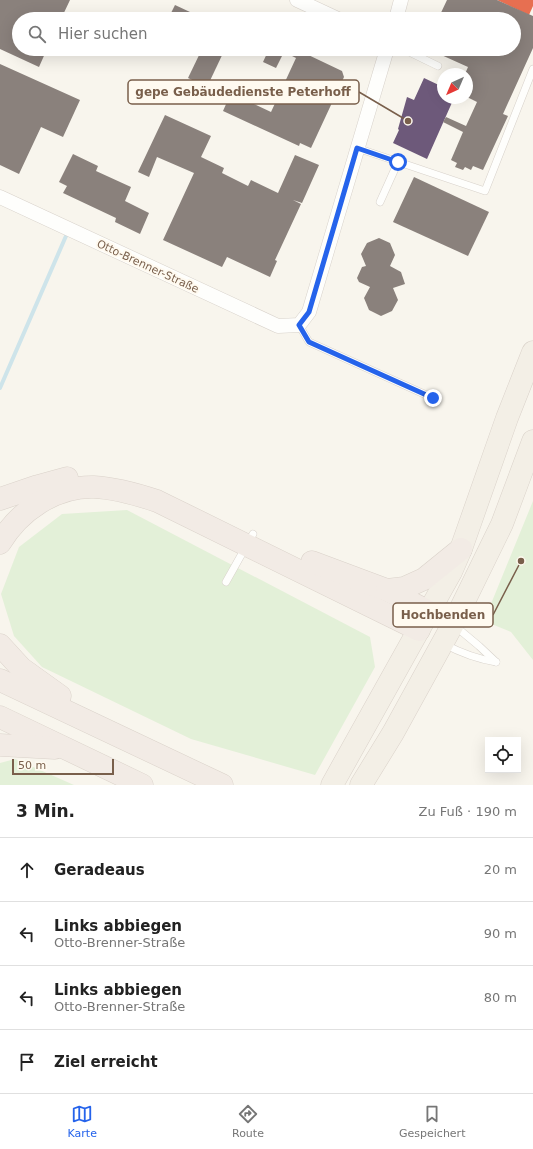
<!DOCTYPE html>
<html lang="de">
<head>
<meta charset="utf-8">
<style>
  body { margin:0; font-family:"DejaVu Sans",sans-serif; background:#f2f2f2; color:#222 }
  .controls { position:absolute; right:12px; bottom:12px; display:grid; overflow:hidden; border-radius:0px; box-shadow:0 4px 16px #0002 }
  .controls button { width:36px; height:36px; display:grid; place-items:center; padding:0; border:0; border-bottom:1px solid #e0e0e0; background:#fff; color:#222; font:20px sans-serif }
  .compass { position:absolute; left:437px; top:68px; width:36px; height:36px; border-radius:50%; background:#fff; box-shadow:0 4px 16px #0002; rotate:224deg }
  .scale { position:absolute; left:12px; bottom:10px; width:102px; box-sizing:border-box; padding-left:4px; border:2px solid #795f4b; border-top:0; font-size:11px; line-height:14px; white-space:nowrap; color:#795f4b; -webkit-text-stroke:3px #fffaf0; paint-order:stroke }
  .stop { position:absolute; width:12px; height:12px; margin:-9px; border:3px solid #2563eb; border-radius:50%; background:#fff }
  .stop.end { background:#2563eb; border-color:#fff; box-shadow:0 1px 4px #0008 }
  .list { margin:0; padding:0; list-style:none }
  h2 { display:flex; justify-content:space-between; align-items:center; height:52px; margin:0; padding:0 16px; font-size:17px }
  h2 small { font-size:13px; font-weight:400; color:#767676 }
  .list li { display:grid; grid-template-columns:26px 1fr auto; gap:12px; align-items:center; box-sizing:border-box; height:64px; padding:0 16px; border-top:1px solid #e0e0e0 }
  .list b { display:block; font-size:15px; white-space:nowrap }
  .list p { margin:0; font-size:13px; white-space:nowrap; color:#767676 }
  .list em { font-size:13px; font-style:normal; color:#767676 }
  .icon { flex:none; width:22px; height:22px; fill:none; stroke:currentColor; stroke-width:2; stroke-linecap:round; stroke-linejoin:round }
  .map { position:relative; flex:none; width:533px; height:785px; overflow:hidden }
  .search { position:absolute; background:#fff; box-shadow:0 4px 16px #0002; left:12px; right:12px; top:12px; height:44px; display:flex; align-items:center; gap:10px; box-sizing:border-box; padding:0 14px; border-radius:22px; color:#767676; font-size:15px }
  .sheet { height:308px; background:#fff }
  nav { display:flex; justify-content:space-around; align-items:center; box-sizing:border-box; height:56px; border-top:1px solid #e0e0e0; background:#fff; font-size:11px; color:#767676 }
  nav a { display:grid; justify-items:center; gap:2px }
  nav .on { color:#2563eb }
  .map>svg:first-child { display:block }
  .green { fill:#e3f0d8 }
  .shops { fill:#e76f51 }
  .offices { fill:#6d597a }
  .industry { fill:#8a817c }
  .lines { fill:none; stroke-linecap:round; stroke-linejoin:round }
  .stream { stroke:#cee4ea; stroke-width:4 }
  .lane-casing { stroke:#d8d2cb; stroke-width:8 }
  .street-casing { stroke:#d8d2cb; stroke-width:15 }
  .primary-casing { stroke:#dad2ca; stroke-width:23 }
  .highway-casing { stroke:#dad2ca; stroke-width:23 }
  .lane { stroke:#fefefc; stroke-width:7 }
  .street { stroke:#fefefc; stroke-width:14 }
  .primary { stroke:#f3efe6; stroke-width:22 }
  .highway { stroke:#f2ebe5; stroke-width:22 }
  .route { stroke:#2563eb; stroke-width:5 }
  .labels { text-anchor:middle; stroke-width:4; stroke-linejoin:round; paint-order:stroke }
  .street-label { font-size:11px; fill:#795f4b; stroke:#fffaf0 }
  .leader { fill:none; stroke:#795f4b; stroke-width:1.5 }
  .callout-dot { fill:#795f4b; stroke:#fffaf0; stroke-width:1.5 }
  .callout { fill:#fffaf0; stroke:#795f4b; stroke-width:1.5 }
  .callout-label { font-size:12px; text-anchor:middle; font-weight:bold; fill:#795f4b }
</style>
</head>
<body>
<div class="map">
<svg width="533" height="785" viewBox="0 0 533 785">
  <rect width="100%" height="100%" fill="#f8f5ed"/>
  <g class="green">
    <polygon points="533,501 533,660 511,632 484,621"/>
    <polygon points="127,510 370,637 375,667 315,775 191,739 42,667 14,636 1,594 19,547 62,514"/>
    <polygon points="15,759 74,785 0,785 0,763"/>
  </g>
  <polygon class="shops" points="497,0 533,0 533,6 529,15"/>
  <polygon class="offices" points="424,78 443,87 443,98 454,98 427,159 393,143 399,130 398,129 407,97 414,100"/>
  <g class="industry">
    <polygon points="0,0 70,0 61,19 19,19 19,49 47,49 39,67 0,49"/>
    <polygon points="447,0 497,0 533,16 533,48 503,114 508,116 483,170 473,166 471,170 465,167 463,170 455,167 457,163 451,160 463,132 443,122 446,117 466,126 477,102 467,97 467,74 465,74 468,67 428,49 514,49 514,19 438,19"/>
    <polygon points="175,5 205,19 168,19"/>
    <polygon points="171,49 189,49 185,56"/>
    <polygon points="202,49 225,49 207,87 188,78"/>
    <polygon points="269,49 300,49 300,51 342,71 344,77 311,148 300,143 299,146 223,111 231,93 271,112 296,58 284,52 276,68 263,62"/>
    <polygon points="0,64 80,100 63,137 41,127 19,174 0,165"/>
    <polygon points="165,115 211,136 201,157 224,168 222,173 248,186 251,180 278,193 295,155 319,165 302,203 293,200 301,204 275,260 277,261 270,277 227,257 222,267 163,240 194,173 157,157 149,177 138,172"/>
    <polygon points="73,154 98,166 96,171 131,187 125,201 149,213 140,234 115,222 116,218 63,193 67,186 59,182"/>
    <polygon points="414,177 489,212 468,256 393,222"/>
    <polygon points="379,238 390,243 395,255 390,266 401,272 405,284 393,288 398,300 392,311 381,316 369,310 364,298 370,287 359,282 357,278 362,267 366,266 361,254 367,243"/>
  </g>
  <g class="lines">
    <polyline class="stream" points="0,388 66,236"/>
    <g class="lane-casing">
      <g id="lane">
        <polyline points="403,49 438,66"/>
        <polyline points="357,148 485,191 533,69"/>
        <polyline points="380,202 398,162"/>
        <polyline points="299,325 309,342 433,398"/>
        <polyline points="226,582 253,534"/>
        <polyline points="455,626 479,646 496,662"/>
        <path d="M444,644c17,9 33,15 52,18"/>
      </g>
    </g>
    <g class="street-casing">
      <g id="street">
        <polyline points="297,0 338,19"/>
        <polyline points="396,19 401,0"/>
        <polyline points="0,197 278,326 299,325 309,312 387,49"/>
      </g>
    </g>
    <g class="primary-casing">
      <g id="primary">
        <polyline points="332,785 451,572 461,549 507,418 533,352"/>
        <polyline points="361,785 393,733 453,624 502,524 533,441"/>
      </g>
    </g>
    <g class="highway-casing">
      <g id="highway">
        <polyline points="0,499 38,486 67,478"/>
        <path d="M0,543c19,-32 55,-57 94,-56 21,1 42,7 63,14l262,129"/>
        <polyline points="312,562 387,590 429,612"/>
        <polyline points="387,590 404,588 424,579 461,549"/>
        <polyline points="0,645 21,668 60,696"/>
        <polyline points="0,680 222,785"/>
        <polyline points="0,717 142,785"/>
        <polyline points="0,745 55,748"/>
      </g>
    </g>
    <use href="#lane" class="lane"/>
    <use href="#street" class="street"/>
    <use href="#primary" class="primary"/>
    <use href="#highway" class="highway"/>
  </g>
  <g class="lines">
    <polyline class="route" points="398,162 357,148 309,312 299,325 309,342 433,398"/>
  </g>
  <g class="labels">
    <g class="street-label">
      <text transform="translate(148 266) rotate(25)" y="4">Otto-Brenner-Straße</text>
    </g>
  </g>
  <path class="leader" d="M408 121L359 92M521 561L493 615"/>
  <g class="callout-dot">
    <circle cx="408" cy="121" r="4"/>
    <circle cx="521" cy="561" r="4"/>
  </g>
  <g class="callout">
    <rect x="128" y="80" width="231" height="24" rx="4"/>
    <rect x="393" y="603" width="100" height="24" rx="4"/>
  </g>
  <g class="callout-label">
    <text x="243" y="96">gepe Gebäudedienste Peterhoff</text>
    <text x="443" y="619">Hochbenden</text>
  </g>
</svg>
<div class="controls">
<button><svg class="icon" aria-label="locate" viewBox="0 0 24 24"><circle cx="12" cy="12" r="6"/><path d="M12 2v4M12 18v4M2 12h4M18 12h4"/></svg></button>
</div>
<svg class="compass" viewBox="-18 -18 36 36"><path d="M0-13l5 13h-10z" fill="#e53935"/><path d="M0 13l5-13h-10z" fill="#767676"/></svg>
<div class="scale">50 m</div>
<div class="stop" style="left:398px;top:162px"></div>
<div class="stop end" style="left:433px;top:398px"></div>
<div class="search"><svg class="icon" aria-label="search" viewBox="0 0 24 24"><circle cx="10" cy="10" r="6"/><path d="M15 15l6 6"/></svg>Hier suchen</div>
</div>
<section class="sheet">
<h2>3 Min.<small>Zu Fuß · 190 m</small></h2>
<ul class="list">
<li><svg class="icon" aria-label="ahead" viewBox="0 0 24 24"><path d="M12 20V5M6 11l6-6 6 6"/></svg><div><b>Geradeaus</b></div><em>20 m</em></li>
<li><svg class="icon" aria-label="left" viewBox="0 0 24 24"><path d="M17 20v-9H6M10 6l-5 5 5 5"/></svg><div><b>Links abbiegen</b><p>Otto-Brenner-Straße</p></div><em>90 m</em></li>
<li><svg class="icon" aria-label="left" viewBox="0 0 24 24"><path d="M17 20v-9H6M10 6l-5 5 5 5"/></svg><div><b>Links abbiegen</b><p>Otto-Brenner-Straße</p></div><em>80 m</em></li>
<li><svg class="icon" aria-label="arrive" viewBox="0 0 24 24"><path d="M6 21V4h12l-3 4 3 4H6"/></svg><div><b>Ziel erreicht</b></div></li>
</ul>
</section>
<nav>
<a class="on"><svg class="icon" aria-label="map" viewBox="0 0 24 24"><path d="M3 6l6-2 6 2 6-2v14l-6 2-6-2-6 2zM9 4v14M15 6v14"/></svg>Karte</a>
<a><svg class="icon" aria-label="directions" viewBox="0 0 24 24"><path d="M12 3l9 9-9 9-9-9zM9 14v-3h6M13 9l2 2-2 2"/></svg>Route</a>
<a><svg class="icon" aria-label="saved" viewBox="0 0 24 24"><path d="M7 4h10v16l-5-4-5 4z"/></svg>Gespeichert</a>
</nav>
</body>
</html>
